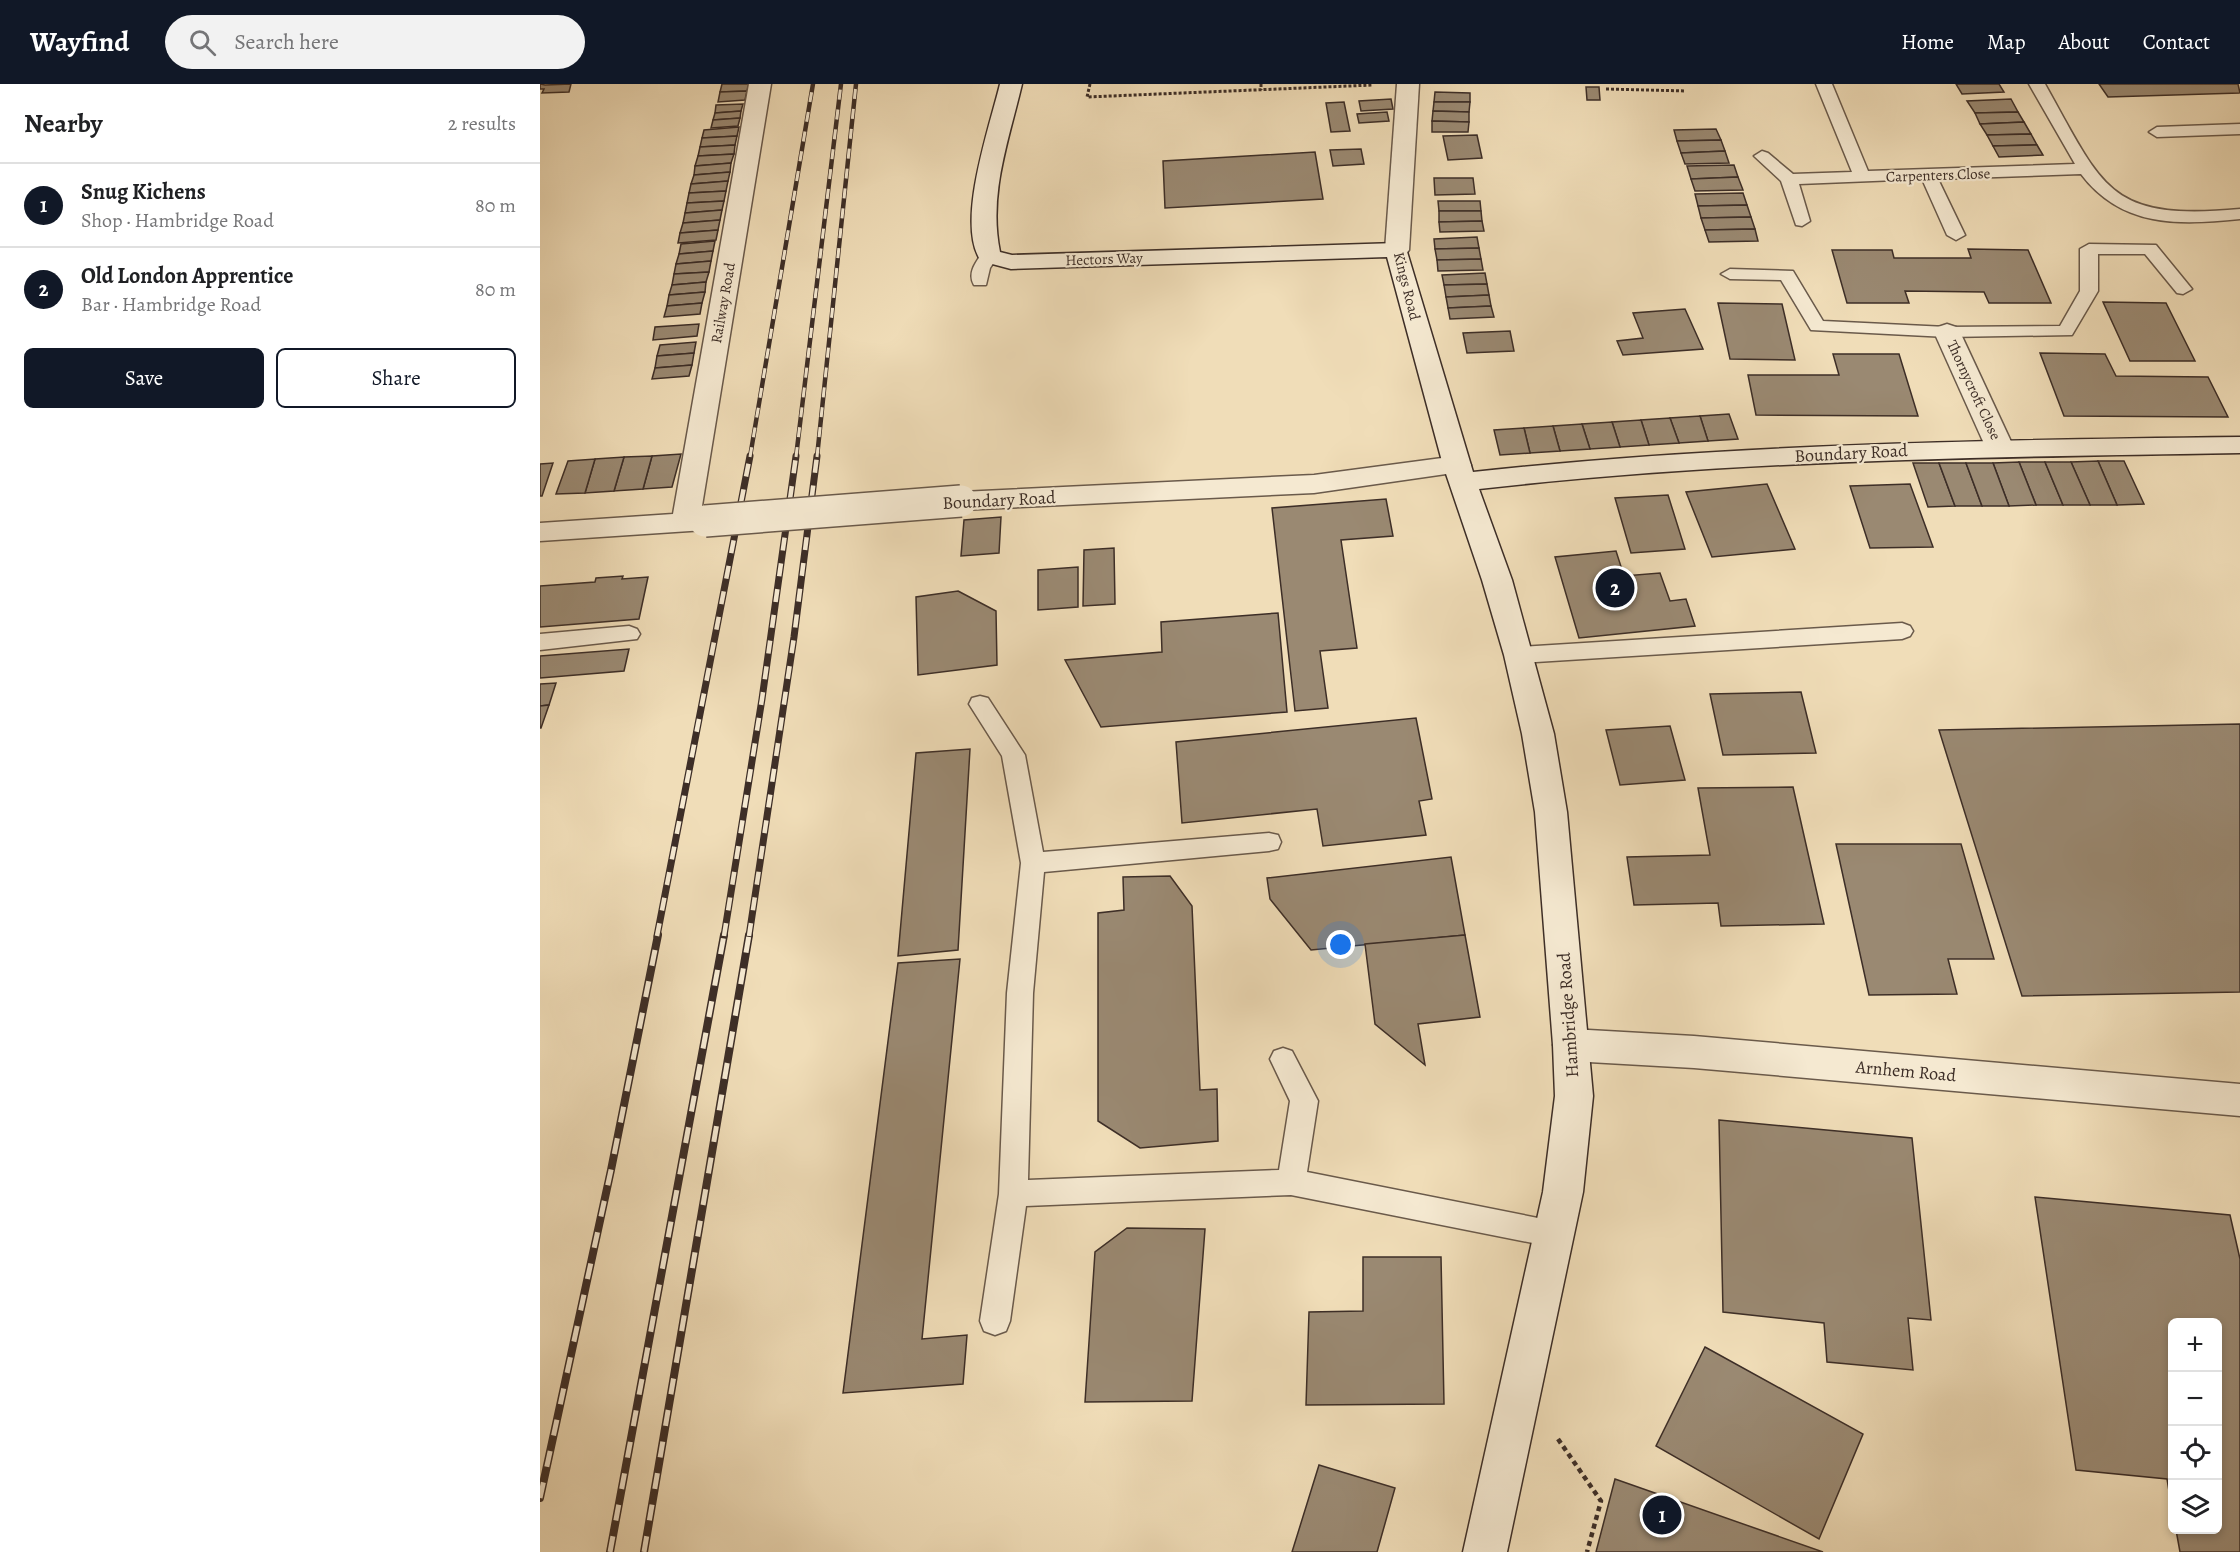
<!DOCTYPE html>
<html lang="en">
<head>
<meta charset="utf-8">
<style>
  body { margin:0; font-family:Alegreya,serif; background:#f2f2f2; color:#202124 }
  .controls { position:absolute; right:18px; bottom:18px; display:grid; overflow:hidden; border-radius:9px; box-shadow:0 3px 9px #0003 }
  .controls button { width:54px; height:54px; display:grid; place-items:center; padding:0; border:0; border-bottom:2px solid #e0e0e0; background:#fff; color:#202124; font:30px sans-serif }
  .you { position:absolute; left:801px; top:861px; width:21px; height:21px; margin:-15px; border:4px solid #fff; border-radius:50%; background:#1a73e8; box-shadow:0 0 0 9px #1a73e833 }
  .badge { display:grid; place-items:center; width:39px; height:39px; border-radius:50%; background:#111827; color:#fff; font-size:20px; font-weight:700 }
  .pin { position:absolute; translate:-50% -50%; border:3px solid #fff; box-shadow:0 2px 6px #0006 }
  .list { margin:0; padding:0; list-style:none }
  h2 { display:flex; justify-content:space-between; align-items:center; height:78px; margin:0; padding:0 24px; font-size:26px }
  h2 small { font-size:20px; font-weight:400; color:#757577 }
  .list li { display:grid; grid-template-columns:39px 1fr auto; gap:18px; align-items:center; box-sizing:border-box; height:84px; padding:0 24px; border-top:2px solid #e0e0e0 }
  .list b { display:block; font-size:22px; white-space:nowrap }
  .list p { margin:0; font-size:20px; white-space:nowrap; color:#757577 }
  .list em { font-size:20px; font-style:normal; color:#757577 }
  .actions { display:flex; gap:12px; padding:18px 24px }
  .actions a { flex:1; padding:14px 0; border:2px solid #111827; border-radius:9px; text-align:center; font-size:21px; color:#111827 }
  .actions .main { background:#111827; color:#fff }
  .icon { flex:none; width:33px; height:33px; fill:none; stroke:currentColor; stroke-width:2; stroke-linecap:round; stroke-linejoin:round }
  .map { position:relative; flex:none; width:1700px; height:1468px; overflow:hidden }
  header { display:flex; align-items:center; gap:36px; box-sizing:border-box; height:84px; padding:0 30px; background:#111827; color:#fff }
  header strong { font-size:28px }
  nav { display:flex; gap:33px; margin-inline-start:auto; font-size:21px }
  .search { width:420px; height:54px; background:#f2f2f2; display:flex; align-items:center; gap:15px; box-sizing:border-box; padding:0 21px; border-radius:33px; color:#757577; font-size:22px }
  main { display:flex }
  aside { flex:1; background:#fff }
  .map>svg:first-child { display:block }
  .building { fill:#9a8972; stroke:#3d2e27; stroke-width:1.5 }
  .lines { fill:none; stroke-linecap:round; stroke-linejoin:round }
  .service-casing { stroke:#6a5a4b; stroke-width:3 }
  .minor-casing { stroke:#6a5a4b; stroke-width:3 }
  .secondary-casing { stroke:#3d2e27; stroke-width:3 }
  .path-far1 { stroke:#3d2e27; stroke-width:3; stroke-dasharray:3 2; stroke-linecap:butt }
  .path { stroke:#3d2e27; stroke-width:4.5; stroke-dasharray:5 4; stroke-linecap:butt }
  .service { fill:#f5e9d1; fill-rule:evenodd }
  .minor { fill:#f5e9d1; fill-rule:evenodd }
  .secondary { fill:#f5e9d1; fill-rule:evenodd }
  .rail-far2-casing { stroke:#3d2e27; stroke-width:4.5 }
  .rail-far1-casing { stroke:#3d2e27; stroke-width:7 }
  .rail-casing { stroke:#3d2e27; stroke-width:8 }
  .rail-far2 { stroke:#f5e9d1; stroke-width:3; stroke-dasharray:10; stroke-linecap:butt }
  .rail-far1 { stroke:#f5e9d1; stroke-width:4.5; stroke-dasharray:13; stroke-linecap:butt }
  .rail { stroke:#f5e9d1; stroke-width:5; stroke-dasharray:16; stroke-linecap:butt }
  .minor-bridge-casing { stroke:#6a5a4b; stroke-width:34; stroke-linecap:butt }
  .minor-bridge { stroke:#f5e9d1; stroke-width:31 }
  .labels { text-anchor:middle; stroke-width:4.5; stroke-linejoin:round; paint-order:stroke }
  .far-street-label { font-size:15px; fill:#3d2e27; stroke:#f5e9d1 }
  .street-label { font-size:18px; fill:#3d2e27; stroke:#f5e9d1 }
</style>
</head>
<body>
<header>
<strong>Wayfind</strong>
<div class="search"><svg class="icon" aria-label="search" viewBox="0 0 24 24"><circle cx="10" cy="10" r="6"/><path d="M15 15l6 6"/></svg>Search here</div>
<nav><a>Home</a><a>Map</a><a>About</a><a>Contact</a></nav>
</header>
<main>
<aside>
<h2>Nearby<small>2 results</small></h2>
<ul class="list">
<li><span class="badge">1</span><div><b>Snug Kichens</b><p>Shop · Hambridge Road</p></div><em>80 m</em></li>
<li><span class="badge">2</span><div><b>Old London Apprentice</b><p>Bar · Hambridge Road</p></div><em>80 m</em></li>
</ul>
<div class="actions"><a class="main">Save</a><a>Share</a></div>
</aside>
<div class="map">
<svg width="1700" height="1468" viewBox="0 0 1700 1468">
  <rect width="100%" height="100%" fill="#f0ddb8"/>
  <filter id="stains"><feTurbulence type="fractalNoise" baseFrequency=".00333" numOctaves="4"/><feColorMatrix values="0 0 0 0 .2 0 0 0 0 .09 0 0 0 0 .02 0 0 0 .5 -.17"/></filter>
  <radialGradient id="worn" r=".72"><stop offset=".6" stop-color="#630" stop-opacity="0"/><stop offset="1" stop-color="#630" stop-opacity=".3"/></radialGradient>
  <g class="building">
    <polygon points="0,0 5,1 31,0 29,8 2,9 4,5 0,5"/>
    <polygon points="182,0 209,0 207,7 180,8"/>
    <polygon points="1416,0 1459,0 1464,8 1422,10"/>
    <polygon points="1559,0 1698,0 1700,9 1568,13"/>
    <polygon points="1046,3 1059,3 1060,16 1047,16"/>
    <polygon points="207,7 205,16 178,18 180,8"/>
    <polygon points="895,8 930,9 930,18 894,18"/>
    <polygon points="851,15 853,25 821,27 819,17"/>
    <polygon points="1471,15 1478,28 1435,29 1427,17"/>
    <polygon points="804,18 810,47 791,48 786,19"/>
    <polygon points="894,18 930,18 929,28 893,27"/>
    <polygon points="203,20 201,27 175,29 176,21"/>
    <polygon points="201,27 200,34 173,36 175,29"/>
    <polygon points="893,27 929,28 929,38 892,37"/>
    <polygon points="847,28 849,37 819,39 817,30"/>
    <polygon points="1478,28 1484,38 1440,40 1435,29"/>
    <polygon points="200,34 198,42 171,44 173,36"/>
    <polygon points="892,37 929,38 928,48 892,48"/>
    <polygon points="1484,38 1491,50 1447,51 1440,40"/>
    <polygon points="199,43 197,52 162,54 164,46"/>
    <polygon points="1176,45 1181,56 1137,57 1134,46"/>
    <polygon points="1491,50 1497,61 1453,62 1447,51"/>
    <polygon points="937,51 942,74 908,76 903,52"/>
    <polygon points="197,52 195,61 160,63 162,54"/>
    <polygon points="1181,56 1185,67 1141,69 1137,57"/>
    <polygon points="195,61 194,70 158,72 160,63"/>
    <polygon points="1497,61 1503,71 1459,73 1453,62"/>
    <polygon points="821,65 824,80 793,82 790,66"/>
    <polygon points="1185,67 1189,79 1145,80 1141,69"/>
    <polygon points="775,68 783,115 625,124 623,77"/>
    <polygon points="194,70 191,79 155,82 158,72"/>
    <polygon points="191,79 190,88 154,91 155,82"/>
    <polygon points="1194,81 1198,93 1151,95 1147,82"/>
    <polygon points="190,88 188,97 151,100 154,91"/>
    <polygon points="1198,93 1203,106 1155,107 1151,95"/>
    <polygon points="894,94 933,94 935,110 895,111"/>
    <polygon points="188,97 186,107 149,109 151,100"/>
    <polygon points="186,107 184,117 147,119 149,109"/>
    <polygon points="1203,109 1207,121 1158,122 1155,110"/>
    <polygon points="184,117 182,126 145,129 147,119"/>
    <polygon points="898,117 940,117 941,127 899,127"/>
    <polygon points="1207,121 1211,133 1161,134 1158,122"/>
    <polygon points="182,126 180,136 143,139 145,129"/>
    <polygon points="899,127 941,127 942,137 899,138"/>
    <polygon points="1211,133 1215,145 1165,146 1161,134"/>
    <polygon points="180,136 178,146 140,149 143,139"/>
    <polygon points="942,137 944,147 900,148 899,138"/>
    <polygon points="1215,145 1218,157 1169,158 1165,146"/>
    <polygon points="178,146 176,156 138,159 140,149"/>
    <polygon points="937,153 939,164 895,165 894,155"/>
    <polygon points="175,157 173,167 139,170 141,160"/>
    <polygon points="939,164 941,175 897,176 895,165"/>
    <polygon points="1428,165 1488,166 1511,219 1449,219 1444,208 1365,207 1369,219 1307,219 1292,166 1352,166 1354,174 1431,174"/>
    <polygon points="173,167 171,177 136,180 139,170"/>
    <polygon points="941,175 943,186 898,187 897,176"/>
    <polygon points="171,177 169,188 134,190 136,180"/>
    <polygon points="169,188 166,198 132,201 134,190"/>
    <polygon points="945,189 947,200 904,201 902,191"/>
    <polygon points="166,198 165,208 129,211 132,201"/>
    <polygon points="947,200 949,211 906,213 904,201"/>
    <polygon points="165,208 162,219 127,222 129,211"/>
    <polygon points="949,211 951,222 908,224 906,213"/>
    <polygon points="1563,218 1626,219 1655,277 1590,277"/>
    <polygon points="162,219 160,230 124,233 127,222"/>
    <polygon points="1178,219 1242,220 1255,276 1190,275"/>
    <polygon points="951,222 954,233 910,235 908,224"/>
    <polygon points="1145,225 1163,265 1083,271 1077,257 1103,254 1093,229"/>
    <polygon points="159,240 157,252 113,256 115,243"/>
    <polygon points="970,247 974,267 927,269 923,249"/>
    <polygon points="156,258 154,269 117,272 120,261"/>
    <polygon points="154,269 152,281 115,284 117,272"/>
    <polygon points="1500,269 1565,270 1576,292 1668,293 1688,333 1524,332"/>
    <polygon points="1293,270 1359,270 1378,332 1216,331 1208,291 1299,291"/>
    <polygon points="152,281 149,292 112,295 115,284"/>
    <polygon points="1189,330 1198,355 1168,357 1160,332"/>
    <polygon points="1160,332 1168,357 1139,359 1130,334"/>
    <polygon points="1130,334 1139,359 1109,361 1101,336"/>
    <polygon points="1101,336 1109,361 1080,363 1072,338"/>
    <polygon points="1072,338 1080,363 1050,365 1042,340"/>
    <polygon points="1042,340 1050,365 1020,367 1013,342"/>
    <polygon points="1013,342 1020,367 990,369 984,344"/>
    <polygon points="984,344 990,369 960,371 954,346"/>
    <polygon points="141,370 132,403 103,405 112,372"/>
    <polygon points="112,372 103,405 74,407 84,373"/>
    <polygon points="84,373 74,407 45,409 55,375"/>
    <polygon points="55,375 45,409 16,410 28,377"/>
    <polygon points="1558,377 1584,377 1604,420 1577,421"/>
    <polygon points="1558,377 1577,421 1550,421 1531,378"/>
    <polygon points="1479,378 1505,378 1523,421 1496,421"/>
    <polygon points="1479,378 1496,421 1469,422 1453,379"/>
    <polygon points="1505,378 1531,378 1550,421 1523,421"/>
    <polygon points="13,379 2,412 0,412 0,380"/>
    <polygon points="1373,379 1399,379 1415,422 1388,423"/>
    <polygon points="1399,379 1426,379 1442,422 1415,422"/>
    <polygon points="1426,379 1453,379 1469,422 1442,422"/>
    <polygon points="1227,400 1255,465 1172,473 1146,408"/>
    <polygon points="1370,400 1393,463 1330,464 1310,402"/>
    <polygon points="1128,411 1145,465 1091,469 1075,414"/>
    <polygon points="846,415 853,452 801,456 817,564 780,567 788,624 755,627 732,424"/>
    <polygon points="461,433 459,469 421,472 424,436"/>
    <polygon points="574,464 575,520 543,522 544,466"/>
    <polygon points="1076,467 1084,492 1120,489 1130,517 1146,515 1155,542 1039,554 1015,473"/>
    <polygon points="538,483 538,523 498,526 498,486"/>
    <polygon points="83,492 82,495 108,493 99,535 0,543 0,502 55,498 56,494"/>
    <polygon points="418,507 456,527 457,581 378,591 376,513"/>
    <polygon points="738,529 747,628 561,643 525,576 622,568 621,538"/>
    <polygon points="89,565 84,587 0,594 0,572"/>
    <polygon points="16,599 9,621 0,622 0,600"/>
    <polygon points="1261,608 1276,669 1183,671 1170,610"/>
    <polygon points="9,621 1,644 0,644 0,622"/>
    <polygon points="876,634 892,715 879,717 886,751 783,762 777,725 642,739 636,658"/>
    <polygon points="1700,640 1700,908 1482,912 1399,646"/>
    <polygon points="1130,642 1145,696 1080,701 1066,646"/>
    <polygon points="430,665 418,866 358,872 376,669"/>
    <polygon points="1253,703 1284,840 1181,842 1178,819 1094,821 1087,773 1170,771 1158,704"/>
    <polygon points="1296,760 1421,760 1454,875 1408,875 1417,910 1329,911"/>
    <polygon points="911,773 925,851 771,866 730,815 727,794"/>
    <polygon points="630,792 652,822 660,1006 677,1005 678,1057 600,1064 558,1037 558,829 584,826 583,793"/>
    <polygon points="925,851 940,933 878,940 885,981 835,940 825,860"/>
    <polygon points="420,875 382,1255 427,1251 423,1300 303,1309 358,879"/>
    <polygon points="1179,1036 1372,1054 1391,1236 1368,1234 1373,1286 1287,1278 1284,1239 1183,1228"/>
    <polygon points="1495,1113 1690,1131 1700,1175 1700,1468 1640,1468 1636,1446 1678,1446 1678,1238 1632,1238 1632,1426 1627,1395 1536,1386"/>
    <polygon points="587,1144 665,1145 652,1317 545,1318 555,1168"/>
    <polygon points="823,1173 901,1173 904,1320 766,1321 769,1228 823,1227"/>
    <polygon points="1165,1263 1323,1350 1279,1455 1116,1362"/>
    <polygon points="779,1381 855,1404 837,1468 752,1468"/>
    <polygon points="1075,1395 1283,1468 1056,1468"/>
  </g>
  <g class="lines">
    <g class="service-casing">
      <g id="service">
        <path d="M1276,0h16l36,87 207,-7 -46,-80h16c59,105 63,137 195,125v10c-62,6 -118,9 -159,-45l-143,5 27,56 -9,5 -9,-5 -25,-56 -123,5 11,37 -8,5 -6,-1 -15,-44 -27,-25 8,-5 6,2 25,21 59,-2z"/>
        <polygon points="1700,40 1700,50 1617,53 1609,48 1617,43"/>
        <polygon points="1549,160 1616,161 1652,205 1643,210 1637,209 1605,170 1558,170 1558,207 1532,251 1407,253 1271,246 1241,196 1190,195 1181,190 1190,185 1253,187 1283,237 1407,243 1520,242 1540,207 1540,165"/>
        <path d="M449,167l9,5 -8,12 -4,17h-12c-7,-12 2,-23 9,-33z"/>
        <polygon points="1362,539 1370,542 1373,547 1370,552 1362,555 979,579 971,577 968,571 971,565 979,563"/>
        <polygon points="89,542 97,545 100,550 97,555 0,566 0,550"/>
        <polygon points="440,612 448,614 485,671 503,768 729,749 738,751 741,758 738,765 729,767 504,788 493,909 488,1096 739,1086 750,1017 730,975 734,967 743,964 752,967 778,1017 767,1088 1013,1137 1023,1141 1027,1150 1023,1159 1013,1163 751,1111 486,1122 470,1237 466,1247 455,1251 444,1247 440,1237 459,1110 467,909 481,779 462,672 429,620 432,614"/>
      </g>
    </g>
    <g class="minor-casing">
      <g id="minor">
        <polygon points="209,0 231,0 161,428 175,430 179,437 175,444 165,446 0,457 0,439 133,430"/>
        <polygon points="857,0 879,0 869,166 865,171 849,171 845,166"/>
        <polygon points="1407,240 1416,243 1420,248 1474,364 1470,370 1460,372 1450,370 1446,364 1394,248 1398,243"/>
        <polygon points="917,372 927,375 931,381 927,387 774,409 421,426 411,423 407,417 411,411 421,408 774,391"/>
        <polygon points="1031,945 1154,952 1700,1000 1700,1032 1154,984 1031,977 1018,972 1013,961 1018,950"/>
      </g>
    </g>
    <g class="secondary-casing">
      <path id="secondary" d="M460,0h22c-13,56 -34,110 -22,168l12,3 385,-12 8,2 68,227c255,-28 511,-32 767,-35v16c-254,4 -508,7 -761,36l33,91 42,154 13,78 26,284 -10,96 -76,360h-44l80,-360 12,-96 -2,-51 -18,-233 -13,-78 -18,-79 -22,-75 -39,-115 -56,-208 -376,12 -30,-8c-26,-37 9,-135 19,-177z"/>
    </g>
    <g class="path-far1">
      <polyline points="550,0 547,13 833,1"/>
      <polyline points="721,0 721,6"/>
      <polyline points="1066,5 1146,7"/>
    </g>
    <polyline class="path" points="1018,1355 1061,1417 1047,1468"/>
    <use href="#service" class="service"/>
    <use href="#minor" class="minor"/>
    <use href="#secondary" class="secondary"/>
    <g class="rail-far2-casing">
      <g id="rail-far2">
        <polyline points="210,373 273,0"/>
        <polyline points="256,373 301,0"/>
        <polyline points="277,373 316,0"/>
      </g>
    </g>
    <g class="rail-far1-casing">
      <g id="rail-far1">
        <polyline points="117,852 210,372"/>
        <polyline points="184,852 222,615 256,372"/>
        <polyline points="209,852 254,553 277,372"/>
      </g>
    </g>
    <g class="rail-casing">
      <g id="rail">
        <polyline points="0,1414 71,1086 118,851"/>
        <polyline points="70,1468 184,851"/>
        <polyline points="104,1468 209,851"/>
      </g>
    </g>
    <use href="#rail-far2" class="rail-far2"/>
    <use href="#rail-far1" class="rail-far1"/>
    <use href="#rail" class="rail"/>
    <g class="minor-bridge-casing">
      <polyline id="minor-bridge" points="165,437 421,417"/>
    </g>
    <use href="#minor-bridge" class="minor-bridge"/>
  </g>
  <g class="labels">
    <g class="far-street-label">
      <text transform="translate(1398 91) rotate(-2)" y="5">Carpenters Close</text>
      <text transform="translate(564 175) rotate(-2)" y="5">Hectors Way</text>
      <text transform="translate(867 202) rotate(76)" y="5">Kings Road</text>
      <text transform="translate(183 219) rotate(-80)" y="5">Railway Road</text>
      <text transform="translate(1434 306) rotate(65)" y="5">Thornycroft Close</text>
    </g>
    <g class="street-label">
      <text transform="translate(1311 369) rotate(-3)" y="6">Boundary Road</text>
      <text transform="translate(459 416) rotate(-3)" y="6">Boundary Road</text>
      <text transform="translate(1028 931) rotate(-94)" y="6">Hambridge Road</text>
      <text transform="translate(1366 987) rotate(5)" y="6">Arnhem Road</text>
    </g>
  </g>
  <rect width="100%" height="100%" filter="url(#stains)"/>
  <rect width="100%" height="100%" fill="url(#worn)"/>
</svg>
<div class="controls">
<button>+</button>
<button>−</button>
<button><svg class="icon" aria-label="locate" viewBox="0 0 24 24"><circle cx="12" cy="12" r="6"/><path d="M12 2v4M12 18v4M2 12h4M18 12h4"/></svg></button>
<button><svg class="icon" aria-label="layers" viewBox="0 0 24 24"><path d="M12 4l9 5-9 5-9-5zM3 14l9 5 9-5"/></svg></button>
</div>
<div class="you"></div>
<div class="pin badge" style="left:1122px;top:1431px">1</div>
<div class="pin badge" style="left:1075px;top:504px">2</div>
</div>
</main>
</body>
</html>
